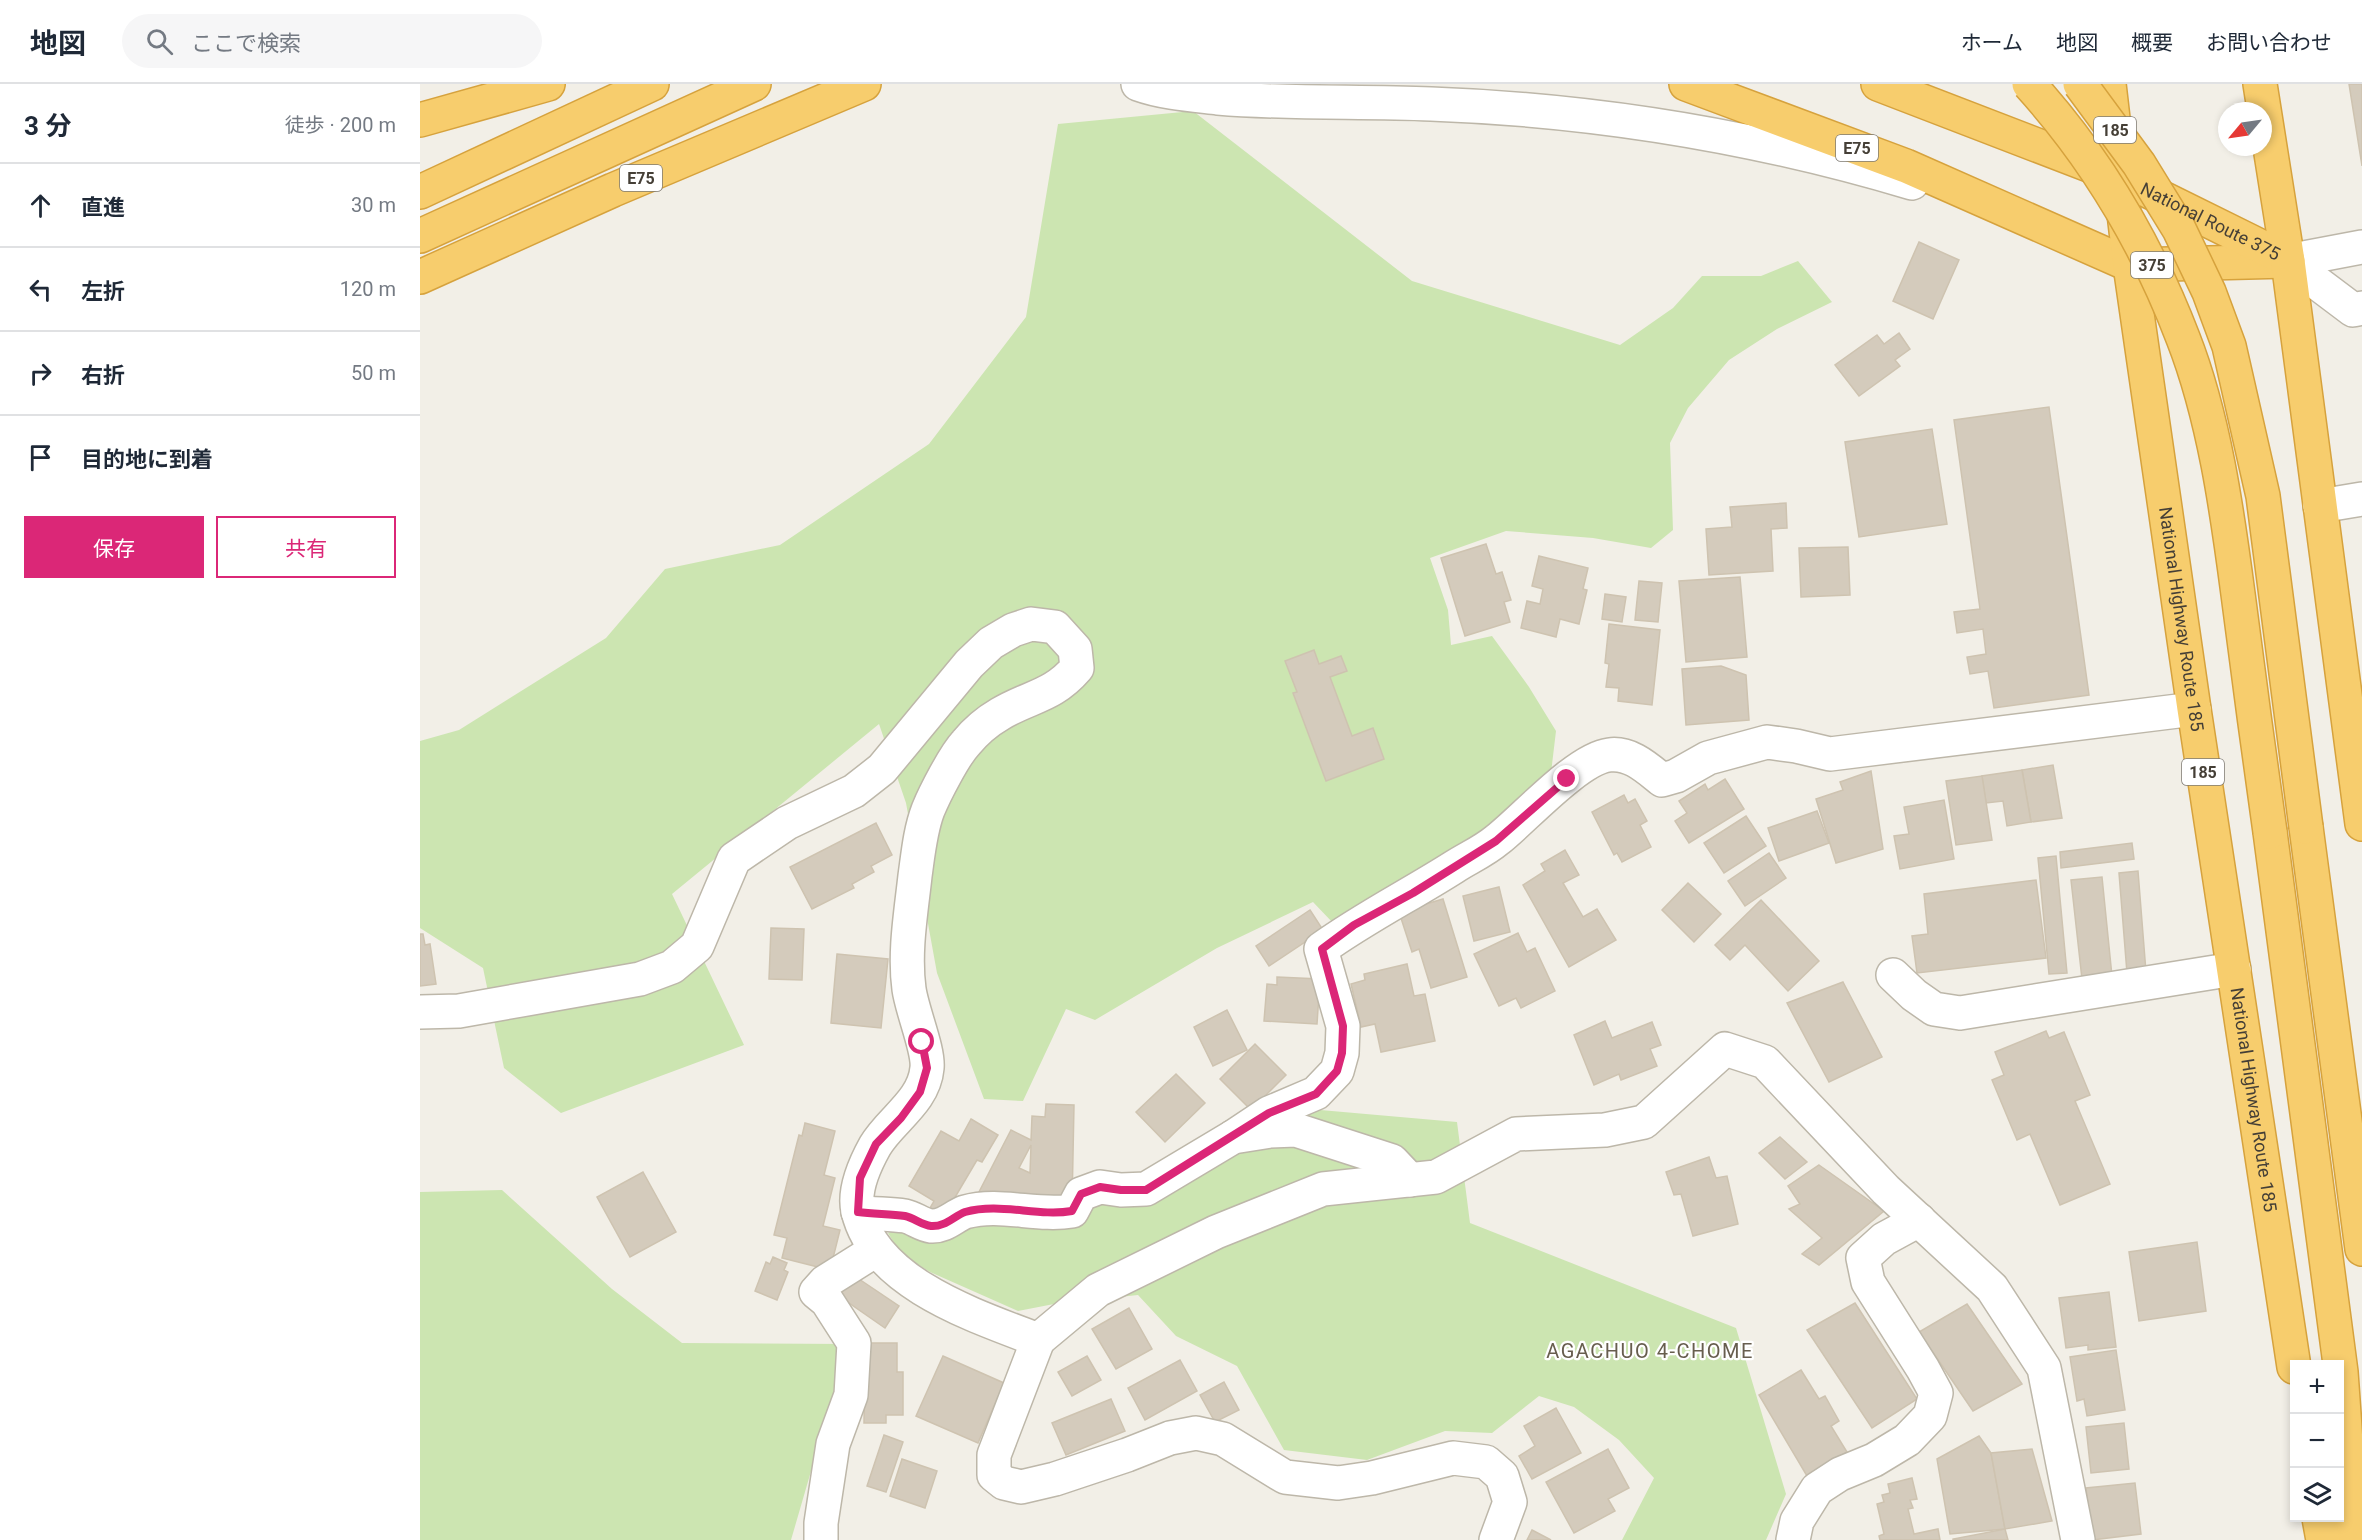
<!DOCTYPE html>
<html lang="ja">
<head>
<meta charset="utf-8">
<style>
  body { margin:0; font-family:Roboto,"Noto Sans JP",sans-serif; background:#f6f6f7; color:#1f2937 }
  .controls { position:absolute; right:18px; bottom:18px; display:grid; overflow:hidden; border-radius:0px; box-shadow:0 3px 9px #0003 }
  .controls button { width:54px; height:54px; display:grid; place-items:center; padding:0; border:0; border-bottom:2px solid #e0e1e3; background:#fff; color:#1f2937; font:30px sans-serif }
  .compass { position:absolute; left:1798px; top:18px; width:54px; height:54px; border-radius:50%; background:#fff; box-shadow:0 3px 9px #0003; rotate:241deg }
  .stop { position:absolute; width:18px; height:18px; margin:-14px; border:4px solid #db2777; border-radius:50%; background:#fff }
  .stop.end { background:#db2777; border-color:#fff; box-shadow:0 2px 6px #0008 }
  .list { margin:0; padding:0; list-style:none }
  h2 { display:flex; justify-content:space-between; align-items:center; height:78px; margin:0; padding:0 24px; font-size:26px }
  h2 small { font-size:20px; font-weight:400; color:#747a83 }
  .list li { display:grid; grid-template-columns:39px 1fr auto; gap:18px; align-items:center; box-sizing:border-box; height:84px; padding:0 24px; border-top:2px solid #e0e1e3 }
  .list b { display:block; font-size:22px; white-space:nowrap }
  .list em { font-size:20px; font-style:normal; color:#747a83 }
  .actions { display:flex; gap:12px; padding:18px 24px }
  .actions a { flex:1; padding:14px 0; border:2px solid #db2777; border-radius:0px; text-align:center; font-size:21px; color:#db2777 }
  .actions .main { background:#db2777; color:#fff }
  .icon { flex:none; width:33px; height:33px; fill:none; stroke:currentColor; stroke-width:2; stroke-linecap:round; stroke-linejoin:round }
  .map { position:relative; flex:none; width:1942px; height:1456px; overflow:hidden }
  header { display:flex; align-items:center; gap:36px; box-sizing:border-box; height:84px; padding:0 30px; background:#fff; border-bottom:2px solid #e0e1e3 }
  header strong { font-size:28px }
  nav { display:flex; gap:33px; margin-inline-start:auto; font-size:21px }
  .search { width:420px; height:54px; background:#f6f6f7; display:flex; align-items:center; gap:15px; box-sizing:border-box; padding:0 21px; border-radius:33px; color:#747a83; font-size:22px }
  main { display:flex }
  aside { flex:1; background:#fff }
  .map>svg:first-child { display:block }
  .green { fill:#cce5b1 }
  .building { fill:#d4cbbc; stroke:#cec3b0; stroke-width:1.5; fill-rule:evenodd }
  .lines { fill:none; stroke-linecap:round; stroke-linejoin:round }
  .minor-casing { stroke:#bdb7a9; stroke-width:36 }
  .highway-casing { stroke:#d6a23d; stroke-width:36 }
  .minor { stroke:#fff; stroke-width:33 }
  .highway { stroke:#f7cd6d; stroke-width:33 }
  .highway-bridge-casing { stroke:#d6a23d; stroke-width:36; stroke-linecap:butt }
  .highway-bridge { stroke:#f7cd6d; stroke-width:33 }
  .route { stroke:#db2777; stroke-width:8 }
  .labels { text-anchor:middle; stroke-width:4.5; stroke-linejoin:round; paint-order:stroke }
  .shield { fill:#fff; stroke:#7d7972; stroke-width:1.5 }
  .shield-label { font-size:16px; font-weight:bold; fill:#453f36 }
  .street-label { font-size:18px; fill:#453f36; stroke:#fff }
  .neighbourhood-label { font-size:20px; letter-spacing:1.5px; fill:#675e4e; stroke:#fff }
</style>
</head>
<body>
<header>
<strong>地図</strong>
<div class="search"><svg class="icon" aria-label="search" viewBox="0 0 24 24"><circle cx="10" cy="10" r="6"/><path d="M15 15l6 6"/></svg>ここで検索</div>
<nav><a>ホーム</a><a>地図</a><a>概要</a><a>お問い合わせ</a></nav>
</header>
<main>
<aside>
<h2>3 分<small>徒歩 · 200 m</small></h2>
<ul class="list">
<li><svg class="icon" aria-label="ahead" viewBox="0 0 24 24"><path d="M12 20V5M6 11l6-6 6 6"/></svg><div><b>直進</b></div><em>30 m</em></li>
<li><svg class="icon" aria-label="left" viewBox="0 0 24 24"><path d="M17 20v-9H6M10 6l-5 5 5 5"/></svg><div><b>左折</b></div><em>120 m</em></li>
<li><svg class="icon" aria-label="right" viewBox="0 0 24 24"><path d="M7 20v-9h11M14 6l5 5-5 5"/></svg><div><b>右折</b></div><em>50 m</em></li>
<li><svg class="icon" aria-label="arrive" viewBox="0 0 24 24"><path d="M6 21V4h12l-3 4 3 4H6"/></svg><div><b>目的地に到着</b></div></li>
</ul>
<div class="actions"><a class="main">保存</a><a>共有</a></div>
</aside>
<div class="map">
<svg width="1942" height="1456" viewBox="0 0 1942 1456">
  <rect width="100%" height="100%" fill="#f2efe7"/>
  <g class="green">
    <polygon points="773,27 992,197 1200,261 1253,224 1282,192 1341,192 1378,177 1412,218 1357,245 1309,276 1268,324 1250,359 1253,446 1231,464 1173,454 1086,447 1010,474 1028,526 1031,561 1072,552 1109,603 1136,647 1131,689 1084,735 913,839 893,818 797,864 675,936 646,925 603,1017 564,1015 517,889 486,719 459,640 252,810 324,961 141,1029 84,984 63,884 0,844 0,657 39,646 186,554 245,485 360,461 509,360 606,233 638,40"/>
    <polygon points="889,1025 1037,1038 1050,1139 1316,1244 1366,1410 1346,1456 1202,1456 1234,1394 1199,1356 1154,1323 1119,1312 1072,1349 1025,1347 947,1376 864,1366 817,1282 756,1252 718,1211 634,1220 598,1227 510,1188 481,1170 468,1149 491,1140 636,1138"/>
    <polygon points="82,1106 192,1205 262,1259 428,1260 371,1456 0,1456 0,1108"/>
  </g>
  <g class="building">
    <polygon points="1929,0 1942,0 1942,82"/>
    <polygon points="1499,158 1539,176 1513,235 1473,217"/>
    <polygon points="1479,249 1490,265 1475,276 1480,282 1439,312 1415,281 1457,251 1464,260"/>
    <polygon points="1629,323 1669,611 1574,624 1568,587 1550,590 1547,573 1566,570 1563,545 1537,549 1534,528 1560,525 1534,336"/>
    <polygon points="1512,345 1527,440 1439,453 1425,358"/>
    <polygon points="1366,419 1367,444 1351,445 1353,487 1289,491 1286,445 1312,443 1310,423"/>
    <polygon points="1066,460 1076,490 1082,488 1091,516 1084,518 1090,538 1045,552 1021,474"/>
    <polygon points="1428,463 1430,511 1381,513 1379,464"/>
    <polygon points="1119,472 1168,484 1163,505 1167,506 1159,540 1140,535 1136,553 1101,544 1107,517 1120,520 1123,505 1112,502"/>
    <polygon points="1320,493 1327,573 1266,578 1259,497"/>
    <polygon points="1219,497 1242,499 1238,538 1215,536"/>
    <polygon points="1185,510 1206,513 1202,538 1182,535"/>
    <polygon points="1189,540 1240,546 1232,621 1198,617 1199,604 1186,603 1189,580 1185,579"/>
    <polygon points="894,566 899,580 921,572 927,587 910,593 932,652 953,644 964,675 906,697 873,609 877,608 865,577"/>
    <polygon points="1301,582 1326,591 1329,636 1266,641 1262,585"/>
    <polygon points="1633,681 1642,734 1611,738 1602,686"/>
    <polygon points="1602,686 1611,738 1587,742 1583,717 1566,719 1562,692"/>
    <polygon points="1451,687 1463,765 1416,779 1396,715 1423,706 1420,698"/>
    <polygon points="1562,692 1572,756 1536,761 1526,697"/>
    <polygon points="1305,695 1324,725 1269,759 1255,737 1267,729 1259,717 1285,700 1288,706"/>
    <polygon points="1204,711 1208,719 1215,715 1227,737 1220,741 1231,763 1202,778 1197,769 1194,771 1172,728"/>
    <polygon points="1524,716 1534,775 1480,785 1474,752 1489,750 1484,723"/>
    <polygon points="1397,727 1409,759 1359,777 1348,744"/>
    <polygon points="1326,732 1346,762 1304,789 1284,759"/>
    <polygon points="456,739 472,771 451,782 454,788 432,800 434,804 392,825 370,783"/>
    <polygon points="1712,759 1714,775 1641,784 1640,768"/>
    <polygon points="1145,766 1159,791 1143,799 1163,833 1177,825 1196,856 1149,883 1103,801 1125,787 1121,780"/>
    <polygon points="1349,769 1366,794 1325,822 1308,797"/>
    <polygon points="1636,772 1647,889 1629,890 1618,774"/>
    <polygon points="1718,787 1726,888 1707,889 1699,789"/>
    <polygon points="1682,793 1692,892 1662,895 1651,796"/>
    <polygon points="1616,796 1626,874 1497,889 1492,852 1508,850 1504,810"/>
    <polygon points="1268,799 1301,830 1274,858 1242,826"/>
    <polygon points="1079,803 1090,848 1054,857 1043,812"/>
    <polygon points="1023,815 1047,893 1011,904 999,865 992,868 979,828"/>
    <polygon points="1341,816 1399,877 1368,907 1325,861 1310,876 1295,861"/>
    <polygon points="890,826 903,846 849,882 836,862"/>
    <polygon points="351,844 384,845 382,896 349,895"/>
    <polygon points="1098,849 1107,868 1115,864 1135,907 1101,924 1096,914 1079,922 1054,870"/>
    <polygon points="0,850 3,850 5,861 10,860 16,900 0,902"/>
    <polygon points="417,870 468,875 461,944 411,939"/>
    <polygon points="987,880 994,912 1005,910 1015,957 961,968 955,940 941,943 931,900 945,896 944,890"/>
    <polygon points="857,893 900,895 897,940 844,937 847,900 857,901"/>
    <polygon points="1423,898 1462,973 1409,998 1367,919"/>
    <polygon points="807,926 827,966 793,982 774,943"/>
    <polygon points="1185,937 1192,954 1232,938 1241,961 1230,965 1237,982 1201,996 1199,990 1174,1001 1154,951"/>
    <polygon points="1626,947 1629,954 1644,948 1670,1011 1655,1017 1690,1100 1640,1121 1610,1050 1597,1056 1572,996 1584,991 1575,968"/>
    <polygon points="835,960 866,991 831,1026 800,995"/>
    <polygon points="756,990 785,1019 745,1058 716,1028"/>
    <path d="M626,1020l28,1 -2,100 -72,-2 -21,-11 32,-62 20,10 1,-24 13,1zM611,1061l-1,28 -11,-5z"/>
    <polygon points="551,1035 578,1051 562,1078 557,1076 524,1132 510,1124 514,1117 489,1102 521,1047 539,1057"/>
    <polygon points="385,1039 415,1047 404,1091 415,1094 403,1142 420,1146 410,1186 362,1174 367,1154 354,1151 379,1051 382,1052"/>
    <polygon points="1360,1053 1387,1078 1365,1095 1339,1069"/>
    <polygon points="1289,1073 1296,1094 1307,1092 1318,1140 1273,1152 1261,1110 1254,1111 1246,1088"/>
    <polygon points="1399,1081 1464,1127 1399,1181 1382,1170 1402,1154 1369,1125 1380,1120 1368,1102"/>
    <polygon points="223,1088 256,1148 210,1173 177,1113"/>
    <polygon points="1777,1158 1786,1227 1719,1237 1709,1168"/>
    <polygon points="353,1173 367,1179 364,1186 368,1188 357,1216 335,1207 346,1178 350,1180"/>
    <polygon points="433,1191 479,1222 465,1244 419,1212"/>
    <polygon points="1689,1208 1696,1263 1668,1266 1668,1261 1646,1264 1639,1214"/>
    <polygon points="1435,1219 1497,1315 1452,1344 1387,1246"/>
    <polygon points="1547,1220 1602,1300 1553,1327 1499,1248"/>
    <polygon points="709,1224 732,1265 696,1285 672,1245"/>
    <polygon points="451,1259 477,1259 477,1288 483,1288 483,1331 466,1331 466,1339 444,1339 445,1264 451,1264"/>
    <polygon points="1696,1266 1705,1326 1667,1332 1664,1315 1657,1317 1650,1273"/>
    <polygon points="523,1272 584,1299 558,1359 496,1332"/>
    <polygon points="667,1272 681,1296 652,1312 638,1288"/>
    <polygon points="760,1276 777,1307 725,1336 708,1304"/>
    <polygon points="1381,1286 1399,1315 1405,1312 1419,1337 1411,1342 1427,1368 1387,1392 1339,1311"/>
    <polygon points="804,1298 819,1326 795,1338 780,1311"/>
    <polygon points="691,1315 705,1347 646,1371 632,1339"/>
    <polygon points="1136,1324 1161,1369 1112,1395 1099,1372 1115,1362 1104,1342"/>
    <polygon points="1704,1339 1709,1385 1671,1389 1666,1343"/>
    <polygon points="464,1351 483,1358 466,1408 447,1402"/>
    <polygon points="1559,1352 1571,1369 1585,1445 1530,1450 1517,1375"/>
    <polygon points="1188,1365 1209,1404 1188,1415 1195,1427 1154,1449 1126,1398"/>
    <polygon points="1612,1365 1632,1437 1585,1445 1571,1369"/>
    <polygon points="482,1375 517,1387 505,1424 470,1412"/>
    <polygon points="1492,1394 1497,1415 1490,1416 1493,1424 1488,1425 1494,1450 1518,1445 1520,1456 1460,1456 1459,1452 1464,1450 1457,1420 1464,1418 1462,1411 1470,1409 1468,1400"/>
    <polygon points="1715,1399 1721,1450 1672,1456 1666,1404"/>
    <polygon points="1585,1445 1588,1456 1533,1456 1533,1455"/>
    <polygon points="1112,1446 1131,1456 1107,1456"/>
  </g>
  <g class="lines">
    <g class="minor-casing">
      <g id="minor">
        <path d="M718,0c25,9 54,11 80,14 71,6 142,3 213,6 163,6 324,32 481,79"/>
        <polyline points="1868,177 1933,226 1942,224"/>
        <polyline points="1868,177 1942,163"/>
        <polyline points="1900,422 1942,415"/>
        <polyline points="1473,891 1494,911 1514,925 1540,929 1814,885"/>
        <path d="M0,928l39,-1 181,-32 32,-12 25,-21 37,-87 53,-36 67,-32 28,-22 87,-105 22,-21 22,-13 18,-6 24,3 20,22 2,19c-25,29 -47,28 -77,46 -12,7 -25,18 -34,29 -12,13 -31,50 -38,67 -8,21 -10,45 -13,66 -4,37 -11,76 -6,113 3,22 20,61 18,79 -3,34 -37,52 -52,78 -10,18 -22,44 -17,65 17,73 118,105 180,129l60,-50 118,-58 107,-43 113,-12 80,-43 89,-4 39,-8 81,-73 40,13 121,128 106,98 52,80 34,172"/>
        <path d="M813,1053l36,-24 47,-20 21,-22 5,-18 1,-27 -22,-77c43,-31 89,-54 133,-82 14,-9 30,-16 43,-27 26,-20 80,-81 112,-85 21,-3 38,13 53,25l14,-4 32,-18 59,-16 29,4 34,8 364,-45"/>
        <path d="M438,1128c16,2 32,2 47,4 9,2 17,9 26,10 14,1 23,-10 34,-14 35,-10 72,5 107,-1l9,-17 19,-7 21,3 25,-1 87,-52 37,-6 26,-1 96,31 18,19"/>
        <polyline points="618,1256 574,1371 574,1391 584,1399 601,1403 635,1395 707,1371 750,1354 776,1349 803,1355 865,1393 918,1399 952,1394 1033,1374 1066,1378 1082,1392 1090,1418 1076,1456"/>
        <polyline points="401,1456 401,1439 413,1360 431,1311 434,1259 407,1217 396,1208 405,1198 456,1166"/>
        <polyline points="1373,1456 1377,1437 1397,1405 1420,1390 1454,1376 1487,1356 1510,1332 1516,1309 1503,1285 1448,1198 1443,1174 1464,1155 1499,1136"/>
      </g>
    </g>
    <g class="highway-casing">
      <g id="highway">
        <polyline points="1266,0 1486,82 1710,181 1868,177"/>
        <path id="s1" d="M1458,0l242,93 164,81"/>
        <path id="s2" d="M1689,0l21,181 64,444 100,658"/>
        <polyline points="1840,0 1868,177 1942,740"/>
        <polyline points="0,36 128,0"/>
        <polyline points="0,108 232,0"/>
        <polyline points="0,152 334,0"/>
        <polyline points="0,193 193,106 444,0"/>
        <polyline points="1886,743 1942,1165"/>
        <polyline points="1850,748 1921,1288 1933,1456"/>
        <polyline points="1899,1434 1903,1456"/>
      </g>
    </g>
    <use href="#minor" class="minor"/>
    <use href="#highway" class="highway"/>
    <g class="highway-bridge-casing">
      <g id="highway-bridge">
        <path d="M1609,0c68,75 118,160 154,254 31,79 44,172 55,256 10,79 21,159 32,238"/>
        <polyline points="1660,0 1719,80 1759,145 1789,208 1809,262 1843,412 1886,743"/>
      </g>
    </g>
    <use href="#highway-bridge" class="highway-bridge"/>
  </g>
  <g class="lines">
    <path class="route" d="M502,958l5,26 -7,24 -19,26 -25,26 -16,34 -2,34c16,2 32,2 47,4 9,2 17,9 26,10 14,1 23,-10 34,-14 35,-10 72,5 107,-1l9,-17 19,-7 21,3h25l123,-77 47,-19 21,-23 5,-18 1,-27 -21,-77 32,-24 59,-32 83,-52 71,-62"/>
  </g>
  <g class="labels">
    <g class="shield">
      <rect x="1674" y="33" width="42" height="26" rx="4.5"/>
      <rect x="1416" y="51" width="42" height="26" rx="4.5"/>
      <rect x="200" y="81" width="42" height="26" rx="4.5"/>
      <rect x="1711" y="168" width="42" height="26" rx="4.5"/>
      <rect x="1762" y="675" width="42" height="26" rx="4.5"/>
    </g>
    <g class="shield-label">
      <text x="1695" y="52">185</text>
      <text x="1437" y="70">E75</text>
      <text x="221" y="100">E75</text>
      <text x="1732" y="187">375</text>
      <text x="1783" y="694">185</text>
    </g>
    <g class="street-label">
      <text dy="6" stroke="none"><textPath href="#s1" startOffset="360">National Route 375</textPath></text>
      <text dy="6" stroke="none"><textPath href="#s2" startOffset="540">National Highway Route 185</textPath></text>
      <text dy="6" stroke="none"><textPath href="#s2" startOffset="1026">National Highway Route 185</textPath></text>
    </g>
    <g class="neighbourhood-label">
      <text x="1230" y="1274">AGACHUO 4-CHOME</text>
    </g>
  </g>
</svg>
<div class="controls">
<button>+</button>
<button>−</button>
<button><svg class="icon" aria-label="layers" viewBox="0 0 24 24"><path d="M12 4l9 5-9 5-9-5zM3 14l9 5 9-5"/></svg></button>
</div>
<svg class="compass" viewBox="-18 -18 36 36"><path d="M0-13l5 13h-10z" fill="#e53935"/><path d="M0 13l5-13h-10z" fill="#747a83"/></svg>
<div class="stop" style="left:502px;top:958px"></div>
<div class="stop end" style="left:1147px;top:695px"></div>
</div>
</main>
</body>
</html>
